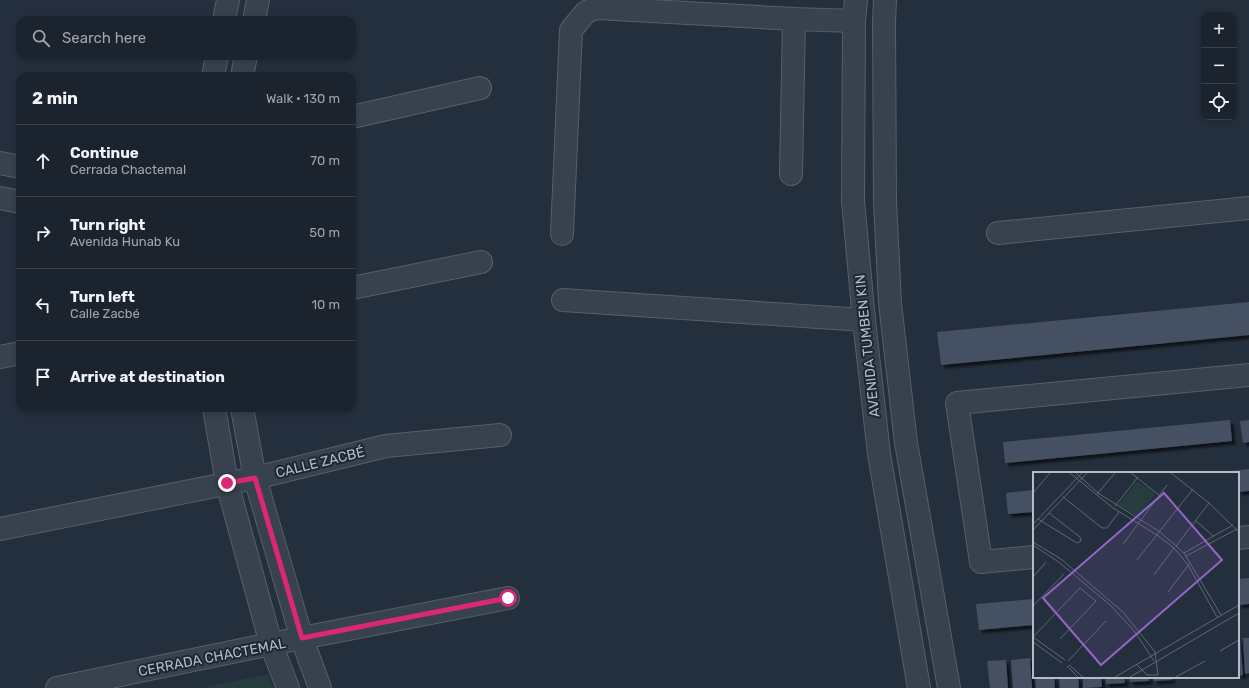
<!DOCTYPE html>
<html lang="en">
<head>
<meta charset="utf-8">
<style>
  body { margin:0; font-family:Rubik,sans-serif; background:#242b36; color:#f1f3f6 }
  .controls { position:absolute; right:12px; top:12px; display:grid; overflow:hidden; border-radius:8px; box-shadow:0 2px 6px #0003 }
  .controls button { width:36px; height:36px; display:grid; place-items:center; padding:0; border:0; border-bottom:1px solid #39404a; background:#1b232e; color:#f1f3f6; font:20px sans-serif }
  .stop { position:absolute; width:12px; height:12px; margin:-9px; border:3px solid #db2777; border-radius:50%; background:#fff }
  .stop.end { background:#db2777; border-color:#fff; box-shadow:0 1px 4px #0008 }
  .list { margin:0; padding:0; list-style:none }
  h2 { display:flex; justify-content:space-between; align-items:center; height:52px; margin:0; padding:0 16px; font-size:17px }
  h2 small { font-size:13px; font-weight:400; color:#a0a4aa }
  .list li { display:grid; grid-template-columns:26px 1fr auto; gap:12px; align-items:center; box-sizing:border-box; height:72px; padding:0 16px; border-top:1px solid #39404a }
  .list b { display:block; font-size:15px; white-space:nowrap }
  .list p { margin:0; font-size:13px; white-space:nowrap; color:#a0a4aa }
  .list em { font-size:13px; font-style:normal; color:#a0a4aa }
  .icon { flex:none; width:22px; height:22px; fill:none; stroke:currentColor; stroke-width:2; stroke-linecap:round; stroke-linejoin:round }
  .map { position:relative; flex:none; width:1249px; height:688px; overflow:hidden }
  .search { position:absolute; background:#1b232e; box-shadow:0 2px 6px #0003; left:16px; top:16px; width:340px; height:44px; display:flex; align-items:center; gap:10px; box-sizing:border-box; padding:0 14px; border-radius:12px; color:#a0a4aa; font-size:15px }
  .panel { position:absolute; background:#1b232e; box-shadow:0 2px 6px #0003; left:16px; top:72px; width:340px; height:340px; border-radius:12px }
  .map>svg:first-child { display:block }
  .green { fill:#263c3f }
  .building { fill:#455162; filter:url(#shadow) }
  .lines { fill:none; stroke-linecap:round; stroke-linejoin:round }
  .minor-casing { stroke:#565f6c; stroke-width:24 }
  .minor { stroke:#38414e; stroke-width:22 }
  .route { stroke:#db2777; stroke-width:5 }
  .labels { text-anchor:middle; stroke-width:4; stroke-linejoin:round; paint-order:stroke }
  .street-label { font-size:14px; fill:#b4bcc9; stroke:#1d2633 }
  .inset-road { fill:none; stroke:#5e6776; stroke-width:1 }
  .view { fill:#9266c3; fill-opacity:0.15; stroke:#9266c3; stroke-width:2 }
  .inset-edge { fill:none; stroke:#b4bcc9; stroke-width:2 }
</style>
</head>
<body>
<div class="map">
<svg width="1249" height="688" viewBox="0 0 1249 688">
  <defs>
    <filter id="shadow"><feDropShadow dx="3.5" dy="3.5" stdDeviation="1" flood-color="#0009"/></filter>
  </defs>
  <rect width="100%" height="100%" fill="#242f3e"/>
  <polygon class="green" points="268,674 273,688 202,688"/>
  <g class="building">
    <polygon points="1249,302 1249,335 941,365 937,332"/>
    <polygon points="1230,420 1232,441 1005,463 1003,442"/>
    <polygon points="1249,420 1249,442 1243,443 1240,421"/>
    <polygon points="1249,469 1249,491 1238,492 1238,473 1222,473 1222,472"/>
    <polygon points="1034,490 1034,512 1008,514 1006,493"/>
    <polygon points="1249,578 1249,604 1238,605 1238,579"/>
    <polygon points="1034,599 1034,625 979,630 976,604"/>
    <polygon points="1243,638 1249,638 1249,673 1245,674"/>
    <polygon points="1238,640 1240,640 1243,675 1238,676"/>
    <polygon points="1030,658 1032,688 1013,688 1011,660"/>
    <polygon points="1006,660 1008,688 990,688 987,661"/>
    <polygon points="1035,677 1054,677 1055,688 1036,688"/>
    <polygon points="1059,677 1078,677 1079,688 1060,688"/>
    <polygon points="1083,677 1101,677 1102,687 1083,688"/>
    <polygon points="1105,677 1124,677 1125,683 1106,684"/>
    <polygon points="1129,677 1149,677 1149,681 1130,682"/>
    <polygon points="1153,677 1172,677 1172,680 1154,681"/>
  </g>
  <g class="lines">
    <g class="minor-casing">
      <g id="minor">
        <polyline points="856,0 854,21 853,201 864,320 879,454 919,688"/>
        <polyline points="885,0 884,23 885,202 890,303 906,443 949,688"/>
        <polyline points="224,20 228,0"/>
        <polyline points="254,20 258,0"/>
        <polyline points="213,76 217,56"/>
        <polyline points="242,76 246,56"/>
        <polyline points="352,117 480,88"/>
        <polyline points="0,163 20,167"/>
        <polyline points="791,174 794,19"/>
        <polyline points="0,198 20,202"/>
        <polyline points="998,233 1249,208"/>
        <polyline points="562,234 571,30 586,12 597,8 794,19 854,21"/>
        <polyline points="352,288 481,262"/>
        <polyline points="563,300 864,320"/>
        <polyline points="0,357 20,353"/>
        <polyline points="214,408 227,483 271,644 288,688"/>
        <polyline points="242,408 255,478 302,639 320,688"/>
        <polyline points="0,529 255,478 386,446 500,435"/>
        <polyline points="1238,538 1249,537"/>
        <polyline points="1034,557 981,562 957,403 1249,375"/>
        <polyline points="57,688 271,644 508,598"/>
      </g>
    </g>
    <use href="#minor" class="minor"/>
  </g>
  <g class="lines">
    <polyline class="route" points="227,483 255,478 302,638 508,598"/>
  </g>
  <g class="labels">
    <g class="street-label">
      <text transform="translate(867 346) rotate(-96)" y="5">AVENIDA TUMBEN KIN</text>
      <text transform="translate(320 462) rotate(-14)" y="5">CALLE ZACBÉ</text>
      <text transform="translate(212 657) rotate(-11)" y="5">CERRADA CHACTEMAL</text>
    </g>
  </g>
  <g transform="translate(1033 472)">
    <rect width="206" height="206" fill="#242f3e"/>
    <path d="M104,9l18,13 -15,23 -22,-12z" fill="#263c3f"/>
    <path class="inset-road" d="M37,1l43,35 44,27 17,13 14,17 29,52M43,1l22,20 62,39 24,21 37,62M98,1l29,23M138,1l38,30 30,29M0,21l17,-20M64,22l18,-21M29,24l40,32h5l12,-16M82,34l23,-29M5,47l39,24 4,-2 -1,-4 -31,-24M163,49l17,15M0,52l49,-51M0,58l54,-57M0,70l28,17 62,53 32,40 3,23h-11l-11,-11M90,72l44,-59M0,73l27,18 50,42 25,27 19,29M143,74l33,-43M151,81l49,-28M153,84l51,-27M104,88l56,-71M121,103l20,-27M0,105l13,-15M135,120l22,-29M0,134l31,-32M0,165l47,-49 16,13 -36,38M0,165l32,23M0,170l29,21M187,179l19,-11M35,189l38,-40M36,193l14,12M34,194l11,11M82,205l124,-72M97,205l109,-64M143,205l29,-16"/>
    <path class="view" d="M131,21l58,67 -121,105 -58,-67z"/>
    <rect width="206" height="206" class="inset-edge"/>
  </g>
</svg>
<div class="controls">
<button>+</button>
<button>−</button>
<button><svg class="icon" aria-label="locate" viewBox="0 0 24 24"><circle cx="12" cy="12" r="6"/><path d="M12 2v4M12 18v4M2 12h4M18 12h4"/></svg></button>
</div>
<div class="stop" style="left:508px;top:598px"></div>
<div class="stop end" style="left:227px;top:483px"></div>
<div class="search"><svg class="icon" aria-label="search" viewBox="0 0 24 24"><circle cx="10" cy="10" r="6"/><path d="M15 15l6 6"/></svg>Search here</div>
<section class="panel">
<h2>2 min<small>Walk · 130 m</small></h2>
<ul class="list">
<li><svg class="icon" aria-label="ahead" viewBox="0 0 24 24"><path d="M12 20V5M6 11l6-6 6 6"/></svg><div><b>Continue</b><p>Cerrada Chactemal</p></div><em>70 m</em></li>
<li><svg class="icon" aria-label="right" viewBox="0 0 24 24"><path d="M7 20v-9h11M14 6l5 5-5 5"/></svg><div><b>Turn right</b><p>Avenida Hunab Ku</p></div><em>50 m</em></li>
<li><svg class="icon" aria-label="left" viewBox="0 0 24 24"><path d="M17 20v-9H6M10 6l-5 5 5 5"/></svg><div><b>Turn left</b><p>Calle Zacbé</p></div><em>10 m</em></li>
<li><svg class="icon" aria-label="arrive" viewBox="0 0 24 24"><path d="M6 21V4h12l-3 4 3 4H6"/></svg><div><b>Arrive at destination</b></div></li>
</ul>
</section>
</div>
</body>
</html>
